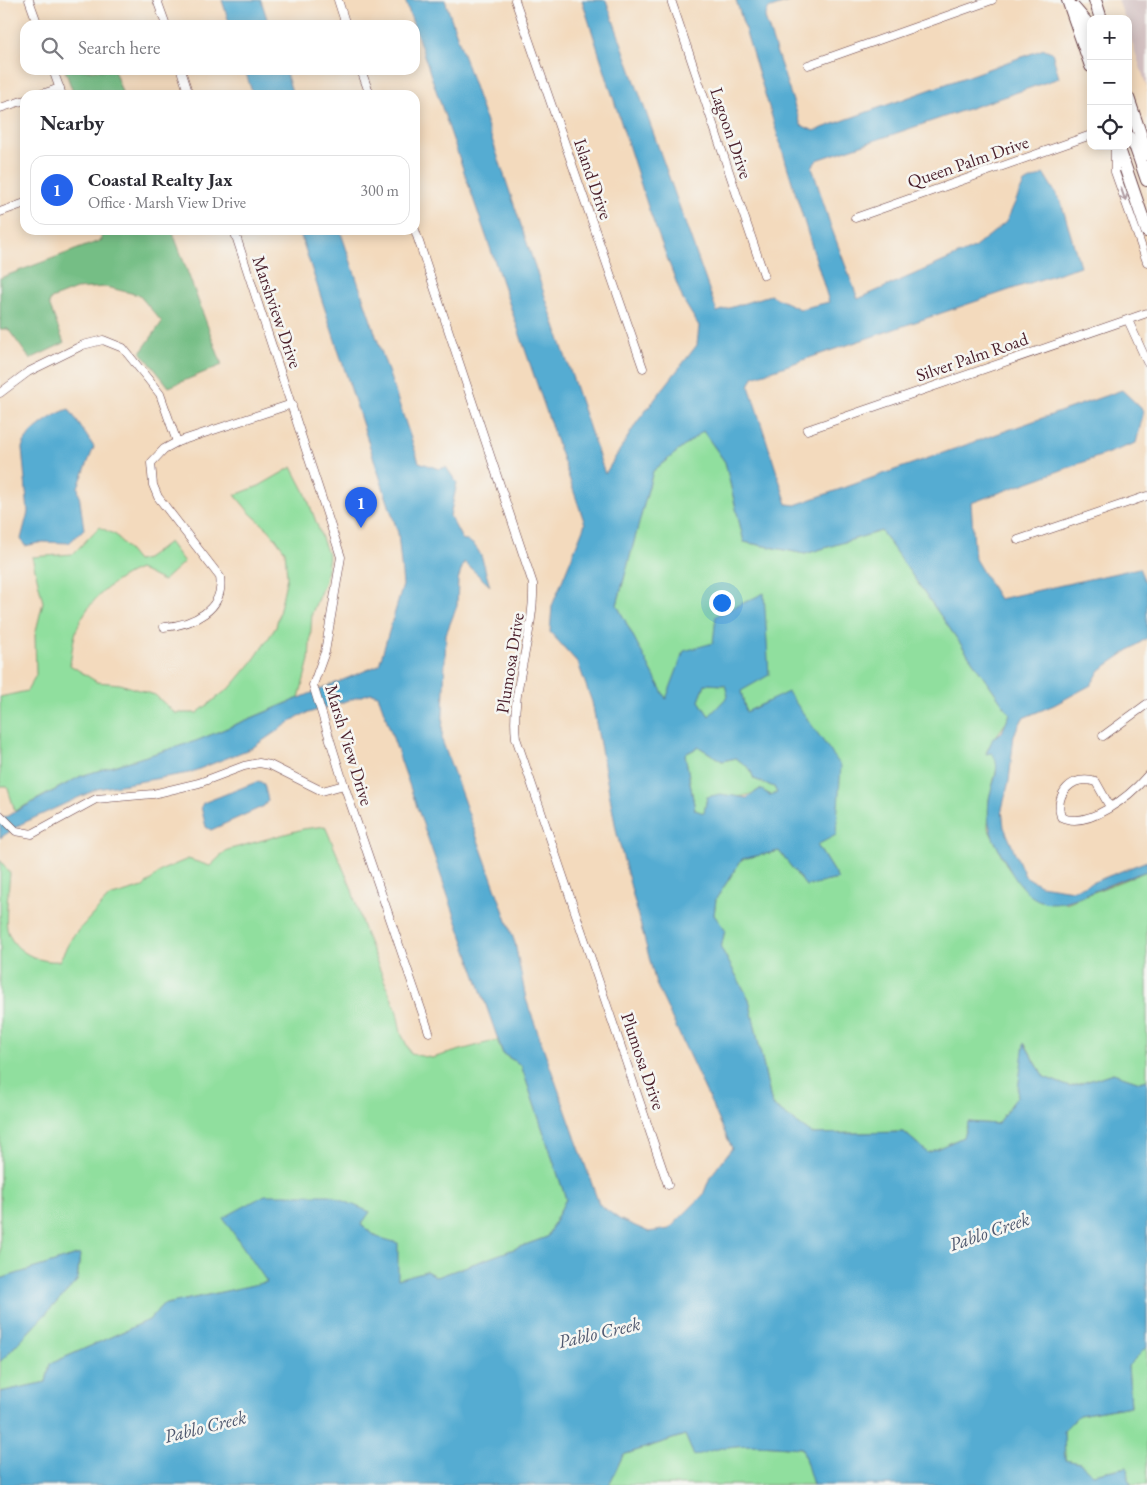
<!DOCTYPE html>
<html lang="en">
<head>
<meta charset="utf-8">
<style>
  body { margin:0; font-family:"EB Garamond",serif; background:#f7f7f7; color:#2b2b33 }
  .controls { position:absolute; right:15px; top:15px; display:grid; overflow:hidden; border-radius:10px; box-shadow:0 2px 12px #0003 }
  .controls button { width:45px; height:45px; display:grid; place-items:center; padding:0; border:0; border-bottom:1px solid #e1e1e2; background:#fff; color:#2b2b33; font:25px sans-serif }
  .you { position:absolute; left:721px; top:602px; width:18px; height:18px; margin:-12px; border:4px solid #fff; border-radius:50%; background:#1a73e8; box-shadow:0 0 0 8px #1a73e833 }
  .badge { display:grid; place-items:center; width:32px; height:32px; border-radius:50%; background:#2563eb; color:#fff; font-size:16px; font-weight:700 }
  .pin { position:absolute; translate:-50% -41px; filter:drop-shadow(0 1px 2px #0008) }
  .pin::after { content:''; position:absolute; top:26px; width:18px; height:15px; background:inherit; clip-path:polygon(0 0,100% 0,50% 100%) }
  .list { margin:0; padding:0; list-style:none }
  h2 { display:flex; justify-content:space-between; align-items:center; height:65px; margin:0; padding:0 20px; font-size:21px }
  h2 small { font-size:16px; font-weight:400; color:#7c7c81 }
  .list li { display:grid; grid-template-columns:32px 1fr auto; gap:15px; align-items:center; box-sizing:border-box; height:70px; margin:0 10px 10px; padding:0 10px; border:1px solid #e1e1e2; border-radius:15px }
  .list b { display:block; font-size:19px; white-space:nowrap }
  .list p { margin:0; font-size:16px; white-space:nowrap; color:#7c7c81 }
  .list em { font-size:16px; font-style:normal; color:#7c7c81 }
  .icon { flex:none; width:28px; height:28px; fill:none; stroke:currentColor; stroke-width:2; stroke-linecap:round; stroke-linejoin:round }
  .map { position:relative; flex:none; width:1147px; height:1485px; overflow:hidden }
  .search { position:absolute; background:#fff; box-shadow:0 2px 12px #0003; left:20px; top:20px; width:400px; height:55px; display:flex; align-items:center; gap:12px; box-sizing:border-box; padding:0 18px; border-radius:15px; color:#7c7c81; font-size:19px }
  .panel { position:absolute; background:#fff; box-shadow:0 2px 12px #0003; left:20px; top:90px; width:400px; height:145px; border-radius:15px }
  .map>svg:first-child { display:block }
  .industrial { fill:#d2bfc0 }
  .green { fill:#90df9e; stroke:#6d7f64 }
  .forest { fill:#74be85; stroke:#5f6e58 }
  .water { fill:#55acd2; stroke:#50667e; fill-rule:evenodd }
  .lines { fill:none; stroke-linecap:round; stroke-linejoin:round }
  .minor-casing { stroke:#633b41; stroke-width:9 }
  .trunk-casing { stroke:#633b41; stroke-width:14 }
  .minor { stroke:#fff; stroke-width:8 }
  .trunk { stroke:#fff; stroke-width:12 }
  .oneway { stroke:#ae9aa0 }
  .labels { text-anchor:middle; stroke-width:5; stroke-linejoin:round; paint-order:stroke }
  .street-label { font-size:18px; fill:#4a1f2b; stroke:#f6f6f2 }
  .water-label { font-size:19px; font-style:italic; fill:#4e576e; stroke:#f6f6f2 }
</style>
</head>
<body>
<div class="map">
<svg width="1147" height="1485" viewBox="0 0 1147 1485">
  <rect width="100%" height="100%" fill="#f6f6f2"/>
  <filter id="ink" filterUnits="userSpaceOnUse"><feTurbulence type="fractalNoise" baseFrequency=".02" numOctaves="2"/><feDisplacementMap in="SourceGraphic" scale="10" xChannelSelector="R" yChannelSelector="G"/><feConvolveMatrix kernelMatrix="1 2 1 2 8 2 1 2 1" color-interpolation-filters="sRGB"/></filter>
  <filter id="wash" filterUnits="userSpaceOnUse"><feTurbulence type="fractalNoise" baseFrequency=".0096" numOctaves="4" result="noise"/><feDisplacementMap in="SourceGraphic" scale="20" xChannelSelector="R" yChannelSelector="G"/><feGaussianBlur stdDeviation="1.12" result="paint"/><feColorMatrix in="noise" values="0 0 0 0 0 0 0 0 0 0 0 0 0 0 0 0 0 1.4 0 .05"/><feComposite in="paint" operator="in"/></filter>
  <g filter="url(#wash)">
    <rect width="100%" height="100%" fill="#f3dabd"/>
    <polygon class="industrial" points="1118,0 1147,0 1147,88 1128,30 1128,19 1125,19"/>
    <g class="green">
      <path d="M703,431l22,31 19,80 61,12 76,-23 129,183c-6,16 -18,23 -24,39h5l6,6v9l-8,31 -1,29 20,40 25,29 33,6 81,-32v209l-7,2 -27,-9 -43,14 -26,-10 -19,-33 -8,53 -20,27 -29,-2 -5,15 -35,16 -24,-21 -92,2 -40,-29 -23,-106 -28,-51 4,-18 -11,-15 2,-16 26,-40 37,-8 27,35 32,-7 -21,-34 -71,-132 -5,-22 -28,-48 -47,57 -49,-95 36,-134z"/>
      <path d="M292,467l13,25 24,65 -4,24 -13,32 -3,47 -10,38 -103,43 -115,35 -66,35 -8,-25h-7v-89l27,-6 9,-16 -1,-40 8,-33 -11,-45 41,-3 26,-27 17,8 21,26 9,-2 23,-17 15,20 -21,19 -24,-12c-25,10 -51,32 -61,57 -5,12 -6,26 -8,39l27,17 23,2 35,11 20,18h22l35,-27 21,-25 23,-34 11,-50 -2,-26 -15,-20 -20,-18 -15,-18 24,-9z"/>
      <polygon points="705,684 725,685 729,697 709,716 699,701"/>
      <path d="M699,747l23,14 14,-3 14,11 4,10 20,8 3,6 -6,2 -11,-6c-21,14 -29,3 -53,8l-3,17 -9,-4 -10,-56z"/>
      <path d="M325,826l26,61 13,43 33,82 4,21 10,21 21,4 65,-18 6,14 18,11 45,134 -19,38 -110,40 -11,-6 -28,9 -21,-43 -16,-12 9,-14 -102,71 -106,23 -13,15 -99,44 -4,18 -46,10v-30l77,-81 3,-27 -80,25v-419l10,13c-1,12 -6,50 -2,59 7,20 31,31 51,29l14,-25 36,-39 34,-10 19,-17 26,-11 22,7 17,-16 76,-21z"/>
      <polygon points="1147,1347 1147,1485 1132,1485 1128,1479 1127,1467 1093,1474 1080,1463 1065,1460 1064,1430 1079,1415 1131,1406 1128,1366"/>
      <path d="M685,1435l9,20c42,-14 65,-10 108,-7l12,35 -1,2h-204l14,-30z"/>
    </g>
    <g class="forest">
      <polygon points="65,70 114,70 123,95 74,95"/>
      <polygon points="100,230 172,230 222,365 169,387 141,352 162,322 139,295 106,287 76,289 51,299 49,304 64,343 30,359 8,329 0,329 0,278 102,240"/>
    </g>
    <g class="water">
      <polygon points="222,0 261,0 269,25 230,25"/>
      <path d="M405,0h40l160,474 32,-52 60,-77 2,-19 -16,-26 -34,-90 -67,-210h24l111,312 53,-17 30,14 29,-7 -93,-302h58l-26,9 -3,9 36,107 13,6 230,-82 8,3 7,26 -242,82 -5,7 18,57 28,75 116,-51 32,-26 18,-39 20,-9 17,28 19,64 -327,111 -4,9 38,118 8,1 327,-115 22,21 -8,32 -165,60 4,56 24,40 140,-31 8,18v52l-47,32 -9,15 -37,20 -31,13 -9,17 -5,46 -7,28 2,18 21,49 15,9 33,5 74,-29v10c-12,4 -24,8 -36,13 -51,21 -75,37 -106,-23 -13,-25 -19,-32 -16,-61 2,-16 14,-32 3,-47l-6,1 7,-16 9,-6 8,-18 -129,-183 -76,23 -61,-12 -19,-80 -22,-31 -50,40 -36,134 49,94 18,-48 29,-8 3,-27 48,-23 5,82 -28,16 5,21 42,-20 53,74 -5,69 -19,10 21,34 -32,7 -27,-35 -37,8 -26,40 -2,16 11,15 -4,18 28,51 23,106 40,29 92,-2 24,21 35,-16 5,-15 29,2 20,-27 7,-54 20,34 26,10 43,-14 27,9 7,-2v267l-19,19 3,40 -52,9 -15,15 1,30 15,3 13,11 34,-7 1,12 4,6h-319l-11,-37c-43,-3 -66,-7 -108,8l-9,-21 -62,20 -14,30h-609v-93l46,-10 4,-18 99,-44 13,-15 105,-23 -44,-64 42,-23h65l40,17 -9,13 16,12 21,6v36l28,-8 11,6 110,-40 19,-38 -45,-134 -18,-11 -125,-359 -7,-2 -72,23 -47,32 -63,25 -92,16 -76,35 -21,14v-18l81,-44 115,-35 183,-76 24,-80 -5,-52 -99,-303h41l79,232 20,7 7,-2 11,16 -7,33 12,23c22,5 21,29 28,47l-26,-24 -6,18 -1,26 -11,28 -4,106 73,203 11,56 73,205 20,15 30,13 20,-3 34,-34 7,-18 22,-29 -76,-164 -39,-150 -25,-132 -14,-39 -28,-31 2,-26 33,-82zM705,684l20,1 3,11 -19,20 -10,-15zM699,747l23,14 14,-3 14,11 4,10 20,8 3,6 -7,2 -10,-6 -13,9 -27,-4 -13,3 -3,16 -9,-3 -10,-56z"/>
      <polygon points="245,70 285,70 293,95 253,95"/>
      <path d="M69,409l25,38 -16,40 6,42 -15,14 -26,-1 -18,4 -4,-7 7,-27 -6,-64c4,-16 31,-34 47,-39z"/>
      <polygon points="259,781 264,784 268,800 264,806 211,830 206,827 201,807 203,803"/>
      <polygon points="80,1254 77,1281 0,1362 0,1279"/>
    </g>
  </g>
  <g filter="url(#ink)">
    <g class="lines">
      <g class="minor-casing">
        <g id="minor">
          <polyline points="29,0 38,25"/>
          <polyline points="157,0 166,25"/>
          <polyline points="338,0 346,25"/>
          <polyline points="515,0 643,368"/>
          <polyline points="671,0 764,275"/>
          <polyline points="808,65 992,0"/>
          <polyline points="53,70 62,95"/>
          <polyline points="181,70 189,95"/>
          <polyline points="361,70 370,95"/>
          <polyline points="39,95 60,88"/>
          <polyline points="0,108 25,100"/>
          <polyline points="1115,148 1115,172 1147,262"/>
          <polyline points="0,212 25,203"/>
          <polyline points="855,218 1091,135"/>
          <polyline points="234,230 341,557 325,652 313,685 344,785 429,1032"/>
          <path d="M415,230l118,354c2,52 -23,104 -17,154l152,447"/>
          <polyline points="1128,320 1147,362"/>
          <polyline points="0,393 28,372 83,345 103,340 123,348 160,394 177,442"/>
          <polyline points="807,430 1147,313"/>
          <polyline points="1018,540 1147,496"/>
          <path d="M164,627c28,-2 61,-17 56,-50l-62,-80 -5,-12 -2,-22 13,-14 13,-7 115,-38"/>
          <polyline points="1103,736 1147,704"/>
          <path d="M1110,807l-14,-25c-23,-8 -42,11 -35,35 27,13 69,-21 86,-41"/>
          <polyline points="0,815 16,831 32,834 96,799 153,794 199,783 244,766 259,763 270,765 322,791 344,785"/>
        </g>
      </g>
      <g class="trunk-casing">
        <g id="trunk">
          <polyline points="1068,0 1091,66"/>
          <polyline points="1095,0 1101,19"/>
          <polyline points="1074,8 1086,22 1091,38"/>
          <polyline points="1128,98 1147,154"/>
          <polyline points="1128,136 1136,148 1147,180"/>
          <polyline points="1118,146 1147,231"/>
        </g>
      </g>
      <use href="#minor" class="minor"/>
      <use href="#trunk" class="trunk"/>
    </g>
    <defs><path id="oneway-shaft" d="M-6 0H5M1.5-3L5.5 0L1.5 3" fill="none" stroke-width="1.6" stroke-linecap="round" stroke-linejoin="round" transform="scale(1.25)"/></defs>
    <use class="oneway" href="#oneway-shaft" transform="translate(1123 194) rotate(71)"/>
  </g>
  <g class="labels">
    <g class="street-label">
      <text transform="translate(731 133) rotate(71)" y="6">Lagoon Drive</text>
      <text transform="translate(968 162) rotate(-19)" y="6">Queen Palm Drive</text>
      <text transform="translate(593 179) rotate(71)" y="6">Island Drive</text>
      <text transform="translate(277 312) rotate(71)" y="6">Marshview Drive</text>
      <text transform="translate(972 357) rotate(-19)" y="6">Silver Palm Road</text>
      <text transform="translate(510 663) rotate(-81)" y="6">Plumosa Drive</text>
      <text transform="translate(349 745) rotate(73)" y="6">Marsh View Drive</text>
      <text transform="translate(643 1061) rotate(71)" y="6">Plumosa Drive</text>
    </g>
    <g class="water-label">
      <text transform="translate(989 1231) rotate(-19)" y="7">Pablo Creek</text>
      <text transform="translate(599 1332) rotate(-13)" y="7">Pablo Creek</text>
      <text transform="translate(205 1426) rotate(-14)" y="7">Pablo Creek</text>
    </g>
  </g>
</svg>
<div class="controls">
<button>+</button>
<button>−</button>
<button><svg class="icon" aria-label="locate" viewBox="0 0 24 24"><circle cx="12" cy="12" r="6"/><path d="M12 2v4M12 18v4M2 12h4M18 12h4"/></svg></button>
</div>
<div class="you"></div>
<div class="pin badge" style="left:361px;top:528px">1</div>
<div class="search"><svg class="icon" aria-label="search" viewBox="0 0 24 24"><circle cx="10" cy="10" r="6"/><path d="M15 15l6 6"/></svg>Search here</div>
<section class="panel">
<h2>Nearby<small></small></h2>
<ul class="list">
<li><span class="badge">1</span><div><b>Coastal Realty Jax</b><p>Office · Marsh View Drive</p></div><em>300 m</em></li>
</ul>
</section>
</div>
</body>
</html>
